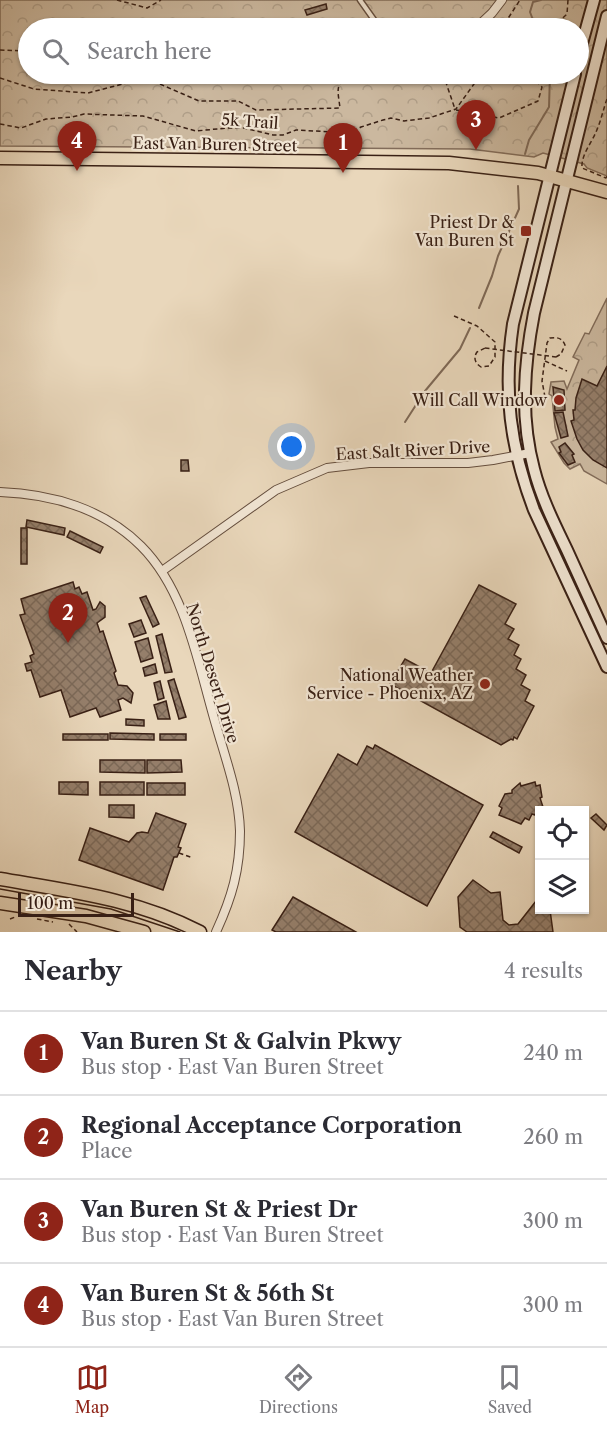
<!DOCTYPE html>
<html lang="en">
<head>
<meta charset="utf-8">
<style>
  body { margin:0; font-family:"Libre Caslon Text",serif; background:#f7f7f7; color:#2b2b33 }
  .controls { position:absolute; right:18px; bottom:18px; display:grid; overflow:hidden; border-radius:0px; box-shadow:0 2px 4px #0004 }
  .controls button { width:54px; height:54px; display:grid; place-items:center; padding:0; border:0; border-bottom:2px solid #e1e1e2; background:#fff; color:#2b2b33; font:30px sans-serif }
  .scale { position:absolute; left:18px; bottom:15px; width:116px; box-sizing:border-box; padding-left:6px; border:3px solid #392015; border-top:0; font-size:16px; line-height:21px; white-space:nowrap; color:#392015; -webkit-text-stroke:4px #f1e5d3; paint-order:stroke }
  .you { position:absolute; left:292px; top:447px; width:21px; height:21px; margin:-15px; border:4px solid #fff; border-radius:50%; background:#1a73e8; box-shadow:0 0 0 9px #1a73e833 }
  .badge { display:grid; place-items:center; width:39px; height:39px; border-radius:50%; background:#8f2418; color:#fff; font-size:20px; font-weight:700 }
  .pin { position:absolute; translate:-50% -50px; filter:drop-shadow(0 2px 3px #0008) }
  .pin::after { content:''; position:absolute; top:32px; width:21px; height:18px; background:inherit; clip-path:polygon(0 0,100% 0,50% 100%) }
  .list { margin:0; padding:0; list-style:none }
  h2 { display:flex; justify-content:space-between; align-items:center; height:78px; margin:0; padding:0 24px; font-size:26px }
  h2 small { font-size:20px; font-weight:400; color:#7c7c81 }
  .list li { display:grid; grid-template-columns:39px 1fr auto; gap:18px; align-items:center; box-sizing:border-box; height:84px; padding:0 24px; border-top:2px solid #e1e1e2 }
  .list b { display:block; font-size:22px; white-space:nowrap }
  .list p { margin:0; font-size:20px; white-space:nowrap; color:#7c7c81 }
  .list em { font-size:20px; font-style:normal; color:#7c7c81 }
  .icon { flex:none; width:33px; height:33px; fill:none; stroke:currentColor; stroke-width:2; stroke-linecap:round; stroke-linejoin:round }
  .map { position:relative; flex:none; width:607px; height:932px; overflow:hidden }
  .search { position:absolute; background:#fff; box-shadow:0 2px 4px #0004; left:18px; right:18px; top:18px; height:66px; display:flex; align-items:center; gap:15px; box-sizing:border-box; padding:0 21px; border-radius:33px; color:#7c7c81; font-size:22px }
  .sheet { height:414px; background:#fff }
  nav { display:flex; justify-content:space-around; align-items:center; box-sizing:border-box; height:84px; border-top:2px solid #e1e1e2; background:#fff; font-size:16px; color:#7c7c81 }
  nav a { display:grid; justify-items:center; gap:3px }
  nav .on { color:#8f2418 }
  .map>svg:first-child { display:block }
  .park { fill:url(#park-crowns); stroke:#826c5a; stroke-width:1.5; fill-rule:evenodd }
  .lines { fill:none; stroke-linecap:round; stroke-linejoin:round }
  .stream { stroke:#7f6957; stroke-width:2 }
  .building { fill:url(#building-cross-hatch); stroke:#392015; stroke-width:1.5 }
  .service-casing { stroke:#654e3e; stroke-width:7 }
  .minor-casing { stroke:#654e3e; stroke-width:10 }
  .secondary-casing { stroke:#392015; stroke-width:14 }
  .primary-casing { stroke:#392015; stroke-width:15 }
  .path { stroke:#392015; stroke-width:1.5; stroke-dasharray:4.5 3; stroke-linecap:butt }
  .service { stroke:#f1e5d3; stroke-width:4 }
  .minor { stroke:#f1e5d3; stroke-width:8 }
  .secondary { stroke:#f1e5d3; stroke-width:10 }
  .primary { stroke:#e9d7bb; stroke-width:12 }
  .tram { stroke:#392015; stroke-width:1.5 }
  .path-bridge { stroke:#392015; stroke-width:1.5; stroke-dasharray:4.5 3; stroke-linecap:butt }
  .poi-dot { fill:#8f2418; stroke:#f1e5d3; stroke-width:2 }
  .labels { text-anchor:middle; stroke-width:4.5; stroke-linejoin:round; paint-order:stroke }
  .street-label { font-size:16px; fill:#392015; stroke:#f1e5d3 }
  .poi-label { font-size:16px; fill:#392015; stroke:#f1e5d3; text-anchor:end }
</style>
</head>
<body>
<div class="map">
<svg width="607" height="932" viewBox="0 0 607 932">
  <defs>
    <pattern id="park-crowns" width="20" height="18" patternUnits="userSpaceOnUse" patternTransform="scale(1.5)"><rect width="20" height="18" fill="#cbb89f"/><path d="M2 6a3 3 0 1 1 6 0M12 15a3 3 0 1 1 6 0" fill="none" stroke="#af9e88"/></pattern>
    <pattern id="building-cross-hatch" width="8" height="8" patternUnits="userSpaceOnUse" patternTransform="scale(1.5)"><rect width="8" height="8" fill="#957f6b"/><path d="M0 0l8 8M0 8l8-8" fill="none" stroke="#7b6857"/></pattern>
  </defs>
  <rect width="100%" height="100%" fill="#e9d7bb"/>
  <filter id="stains"><feTurbulence type="fractalNoise" baseFrequency=".00333" numOctaves="4"/><feColorMatrix values="0 0 0 0 .2 0 0 0 0 .09 0 0 0 0 .02 0 0 0 .5 -.17"/></filter>
  <radialGradient id="worn" r=".72"><stop offset=".6" stop-color="#630" stop-opacity="0"/><stop offset="1" stop-color="#630" stop-opacity=".3"/></radialGradient>
  <g class="park">
    <path d="M0,0h607v176l-20,-8 -3,-4 -41,-11 -9,4 -64,-8 -470,-3zM28,28h550v46h-550z"/>
    <polygon points="607,298 607,484 584,471 580,464 570,469 564,463 551,442 558,439 555,427 552,396 549,394 551,382 564,381 567,389 579,360 573,357 585,333 589,334"/>
  </g>
  <g class="lines">
    <g class="stream">
      <polyline points="536,28 530,12 533,2 541,0"/>
      <polyline points="525,154 529,140 549,107 550,74"/>
      <polyline points="479,308 492,276 498,256 519,209 518,186"/>
      <polyline points="405,422 425,391 460,349 470,328"/>
    </g>
  </g>
  <g class="building">
    <polygon points="326,4 327,9 307,15 305,10"/>
    <polygon points="607,366 607,468 593,460 583,450 577,439 571,421 574,420 573,410 575,410 576,398 582,379 597,386"/>
    <polygon points="553,387 564,390 565,410 555,411"/>
    <polygon points="563,412 568,436 561,438 554,413"/>
    <polygon points="565,443 574,454 572,455 575,462 568,465 559,453 561,452 559,447"/>
    <polygon points="181,460 188,460 189,471 181,471"/>
    <polygon points="27,520 65,528 64,535 26,527"/>
    <rect x="21" y="528" width="6" height="36"/>
    <polygon points="70,531 103,547 100,553 67,537"/>
    <polygon points="73,582 75,589 79,587 82,594 87,592 93,610 96,609 100,602 105,606 105,617 97,623 100,632 103,631 116,671 114,673 118,685 127,686 133,693 131,703 123,698 118,700 121,710 100,717 96,708 70,717 61,690 40,697 31,670 27,671 25,664 32,662 30,656 34,654 20,615 25,614 21,599"/>
    <polygon points="479,585 516,604 505,624 514,629 508,639 519,645 514,655 521,659 516,669 526,675 521,685 530,690 525,701 534,706 517,739 514,737 513,740 511,739 501,745 390,684 405,659 431,673"/>
    <polygon points="146,596 159,624 153,627 140,598"/>
    <polygon points="141,620 146,633 134,637 129,624"/>
    <polygon points="162,634 172,672 165,673 156,636"/>
    <polygon points="148,638 153,658 141,662 135,642"/>
    <polygon points="155,664 157,673 145,676 143,668"/>
    <polygon points="174,679 186,717 179,719 168,681"/>
    <polygon points="160,681 164,698 158,700 154,683"/>
    <polygon points="166,701 170,719 158,719 154,705"/>
    <polygon points="126,719 144,720 144,726 126,725"/>
    <polygon points="110,733 154,734 154,740 110,739"/>
    <rect x="63" y="734" width="45" height="6"/>
    <rect x="160" y="734" width="26" height="6"/>
    <polygon points="375,745 483,805 427,906 295,832 338,754 357,765 367,746 373,749"/>
    <polygon points="100,760 145,760 145,773 100,772"/>
    <polygon points="147,760 181,760 182,772 147,773"/>
    <polygon points="59,782 88,782 88,795 59,794"/>
    <rect x="100" y="782" width="44" height="13"/>
    <polygon points="535,782 536,786 540,785 542,797 540,798 543,807 538,807 535,815 532,814 529,820 525,818 521,824 499,815 502,808 499,806 505,794 512,793 512,790 520,783 521,786"/>
    <rect x="147" y="783" width="38" height="12"/>
    <polygon points="109,805 134,805 134,818 109,817"/>
    <polygon points="156,813 186,824 178,847 181,848 177,857 174,857 163,890 79,860 90,828 129,842 137,833 142,832 148,833"/>
    <polygon points="596,814 607,825 604,830 591,818"/>
    <polygon points="493,832 522,847 519,853 490,837"/>
    <polygon points="473,880 491,893 500,892 503,920 509,925 518,924 540,896 540,910 550,910 553,932 467,932 460,927 458,897"/>
    <polygon points="293,897 356,932 276,932 272,930"/>
  </g>
  <g class="lines">
    <g class="service-casing">
      <polyline id="service" points="360,0 377,24"/>
    </g>
    <g class="minor-casing">
      <g id="minor">
        <polyline points="378,25 382,28"/>
        <polyline points="476,28 492,13 502,0"/>
        <path d="M0,492c52,2 104,17 141,54 46,46 57,119 75,179 10,35 23,70 24,106 0,39 -8,66 -24,101"/>
        <polyline points="162,571 276,490 327,468 369,463 468,463 493,460 530,453"/>
      </g>
    </g>
    <g class="secondary-casing">
      <g id="secondary">
        <path d="M607,16l-73,297c-10,52 -14,104 0,156 7,28 20,54 33,81 13,29 27,59 40,88"/>
        <polyline points="578,58 594,0"/>
        <path d="M575,74l-62,250c-10,67 -3,123 21,186l73,157"/>
      </g>
    </g>
    <g class="primary-casing">
      <g id="primary">
        <polyline points="0,158 449,163 538,173 607,192"/>
        <path d="M0,879c69,12 137,20 200,53"/>
        <polyline points="0,903 86,916 144,932"/>
      </g>
    </g>
    <g class="path">
      <polyline points="117,0 147,8 161,0"/>
      <polyline points="498,28 507,20 520,0"/>
      <polyline points="552,28 567,14 568,0"/>
      <polyline points="0,50 28,51"/>
      <polyline points="234,74 314,81 327,74"/>
      <polyline points="443,74 455,109"/>
      <path d="M0,78l34,11 54,4 58,-15 53,23h39l18,9 84,-2c-2,-17 -6,-25 11,-34"/>
      <path d="M607,99c-4,11 -6,22 -11,33 -5,12 -15,23 -14,36l24,10 1,-2"/>
      <polyline points="456,110 499,118 538,101 542,87 530,74"/>
      <polyline points="0,124 21,128 46,119 72,117 84,114 143,116 196,131 227,128 244,128 273,135 283,135 296,130 350,133 361,127 383,120 391,118 404,121 429,118 456,109 474,84 477,74"/>
      <path d="M454,316l23,10 18,16v15l-6,9 -8,1c-6,-4 -8,-9 -4,-15l8,-4"/>
      <polyline points="545,361 567,371"/>
      <path d="M545,397l-3,-16 5,-38 3,-5c8,-1 12,0 15,7l-4,9 -5,3"/>
      <polyline points="179,853 193,858"/>
      <polyline points="10,919 15,917"/>
      <polyline points="37,919 53,922"/>
      <polyline points="69,924 77,932"/>
    </g>
    <use href="#service" class="service"/>
    <use href="#minor" class="minor"/>
    <use href="#secondary" class="secondary"/>
    <use href="#primary" class="primary"/>
    <polyline class="tram" points="0,889 111,909 180,932"/>
    <polyline class="path-bridge" points="485,348 556,357"/>
  </g>
  <g class="poi-dot">
    <rect x="520" y="225" width="12" height="12" rx="3"/>
    <circle cx="559" cy="400" r="6"/>
    <circle cx="485" cy="684" r="6"/>
  </g>
  <g class="labels">
    <g class="street-label">
      <text transform="translate(250 121) rotate(4)" y="6">5k Trail</text>
      <text transform="translate(215 144) rotate(1)" y="6">East Van Buren Street</text>
      <text transform="translate(413 450) rotate(-3)" y="6">East Salt River Drive</text>
      <text transform="translate(213 673) rotate(73)" y="6">North Desert Drive</text>
    </g>
    <g class="poi-label">
      <text x="514" y="228">Priest Dr &amp;<tspan x="514" dy="18">Van Buren St</tspan></text>
      <text x="547" y="406">Will Call Window</text>
      <text x="473" y="681">National Weather<tspan x="473" dy="18">Service - Phoenix, AZ</tspan></text>
    </g>
  </g>
  <rect width="100%" height="100%" filter="url(#stains)"/>
  <rect width="100%" height="100%" fill="url(#worn)"/>
</svg>
<div class="controls">
<button><svg class="icon" aria-label="locate" viewBox="0 0 24 24"><circle cx="12" cy="12" r="6"/><path d="M12 2v4M12 18v4M2 12h4M18 12h4"/></svg></button>
<button><svg class="icon" aria-label="layers" viewBox="0 0 24 24"><path d="M12 4l9 5-9 5-9-5zM3 14l9 5 9-5"/></svg></button>
</div>
<div class="scale">100 m</div>
<div class="you"></div>
<div class="pin badge" style="left:343px;top:173px">1</div>
<div class="pin badge" style="left:68px;top:643px">2</div>
<div class="pin badge" style="left:476px;top:150px">3</div>
<div class="pin badge" style="left:77px;top:171px">4</div>
<div class="search"><svg class="icon" aria-label="search" viewBox="0 0 24 24"><circle cx="10" cy="10" r="6"/><path d="M15 15l6 6"/></svg>Search here</div>
</div>
<section class="sheet">
<h2>Nearby<small>4 results</small></h2>
<ul class="list">
<li><span class="badge">1</span><div><b>Van Buren St &amp; Galvin Pkwy</b><p>Bus stop · East Van Buren Street</p></div><em>240 m</em></li>
<li><span class="badge">2</span><div><b>Regional Acceptance Corporation</b><p>Place</p></div><em>260 m</em></li>
<li><span class="badge">3</span><div><b>Van Buren St &amp; Priest Dr</b><p>Bus stop · East Van Buren Street</p></div><em>300 m</em></li>
<li><span class="badge">4</span><div><b>Van Buren St &amp; 56th St</b><p>Bus stop · East Van Buren Street</p></div><em>300 m</em></li>
</ul>
</section>
<nav>
<a class="on"><svg class="icon" aria-label="map" viewBox="0 0 24 24"><path d="M3 6l6-2 6 2 6-2v14l-6 2-6-2-6 2zM9 4v14M15 6v14"/></svg>Map</a>
<a><svg class="icon" aria-label="directions" viewBox="0 0 24 24"><path d="M12 3l9 9-9 9-9-9zM9 14v-3h6M13 9l2 2-2 2"/></svg>Directions</a>
<a><svg class="icon" aria-label="saved" viewBox="0 0 24 24"><path d="M7 4h10v16l-5-4-5 4z"/></svg>Saved</a>
</nav>
</body>
</html>
